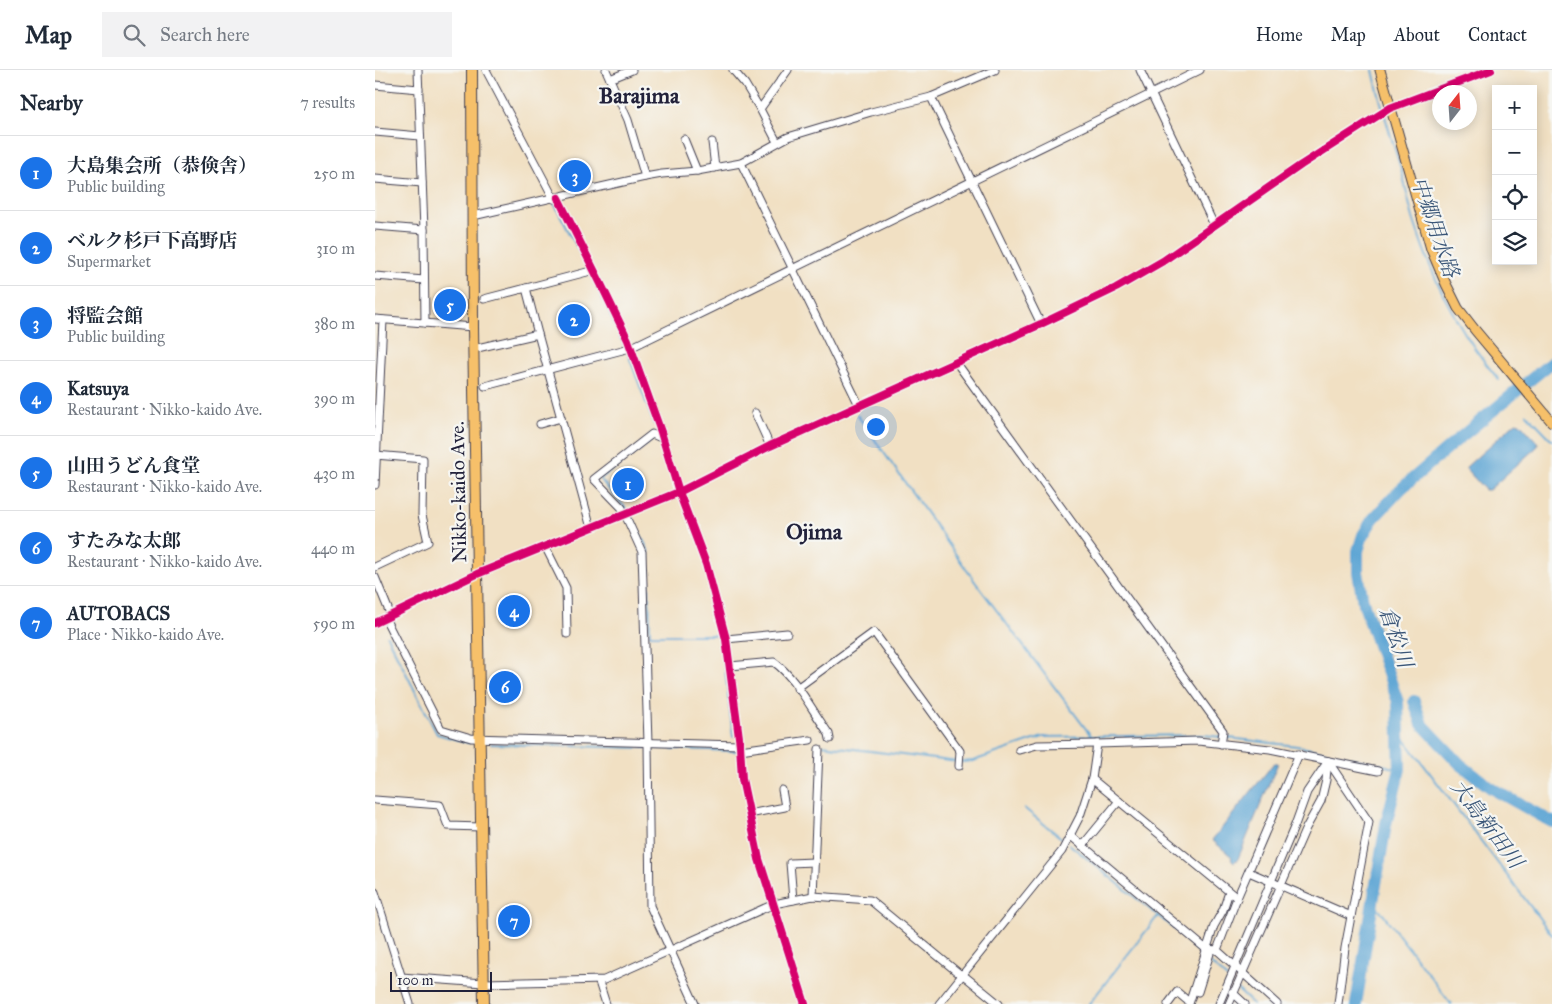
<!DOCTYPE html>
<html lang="en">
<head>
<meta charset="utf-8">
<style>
  body { margin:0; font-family:"IM FELL Great Primer","Noto Serif JP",serif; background:#f2f2f3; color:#1f2937 }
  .controls { position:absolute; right:15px; top:15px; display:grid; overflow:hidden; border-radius:0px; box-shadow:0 2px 12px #0003 }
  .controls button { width:45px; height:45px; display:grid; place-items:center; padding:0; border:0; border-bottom:1px solid #e0e1e3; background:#fff; color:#1f2937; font:25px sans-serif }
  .compass { position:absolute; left:1057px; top:15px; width:45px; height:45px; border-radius:50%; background:#fff; box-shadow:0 2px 12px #0003; rotate:17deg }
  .scale { position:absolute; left:15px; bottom:12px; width:102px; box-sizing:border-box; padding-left:5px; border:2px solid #22223b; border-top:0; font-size:14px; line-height:18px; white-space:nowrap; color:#22223b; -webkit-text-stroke:4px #f6f6f2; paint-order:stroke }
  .you { position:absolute; left:500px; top:356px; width:18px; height:18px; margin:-12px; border:4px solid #fff; border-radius:50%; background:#1a73e8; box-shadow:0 0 0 8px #1a73e833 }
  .badge { display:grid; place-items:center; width:32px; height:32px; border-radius:50%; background:#1a73e8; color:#fff; font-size:16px; font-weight:700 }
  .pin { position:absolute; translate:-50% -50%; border:2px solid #fff; box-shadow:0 1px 5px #0006 }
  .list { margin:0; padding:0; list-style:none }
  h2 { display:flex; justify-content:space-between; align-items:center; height:65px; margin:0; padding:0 20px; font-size:21px }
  h2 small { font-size:16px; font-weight:400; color:#747a83 }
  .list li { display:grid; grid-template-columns:32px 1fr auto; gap:15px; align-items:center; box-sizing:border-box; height:75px; padding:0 20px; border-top:1px solid #e0e1e3 }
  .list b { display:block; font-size:19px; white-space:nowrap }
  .list p { margin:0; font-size:16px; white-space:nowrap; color:#747a83 }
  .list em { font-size:16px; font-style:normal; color:#747a83 }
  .icon { flex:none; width:28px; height:28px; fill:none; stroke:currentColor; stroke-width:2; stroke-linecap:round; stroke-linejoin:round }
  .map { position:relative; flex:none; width:1177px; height:934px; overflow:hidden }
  header { display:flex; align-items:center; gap:30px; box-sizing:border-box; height:70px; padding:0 25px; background:#fff; border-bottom:1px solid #e0e1e3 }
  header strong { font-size:24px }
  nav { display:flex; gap:28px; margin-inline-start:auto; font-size:18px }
  .search { width:350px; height:45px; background:#f2f2f3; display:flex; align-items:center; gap:12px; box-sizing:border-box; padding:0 18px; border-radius:0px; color:#747a83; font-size:19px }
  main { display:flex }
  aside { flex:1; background:#fff }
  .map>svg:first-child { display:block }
  .water { fill:#5da5d4; stroke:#406488 }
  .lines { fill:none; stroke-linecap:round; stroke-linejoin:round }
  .stream { stroke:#5da5d4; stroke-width:2 }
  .river { stroke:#5da5d4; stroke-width:12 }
  .minor-casing { stroke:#413e4f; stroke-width:9 }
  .major-casing { stroke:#413e4f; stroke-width:11 }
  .highway-casing { stroke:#413e4f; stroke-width:12 }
  .minor { stroke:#fff; stroke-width:7 }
  .major { stroke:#f6c06b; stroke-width:9 }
  .highway { stroke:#f6c06b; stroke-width:10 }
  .cycleway-casing { stroke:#f6f6f2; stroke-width:11 }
  .cycleway { stroke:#d6006c; stroke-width:8 }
  .labels { text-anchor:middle; stroke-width:4.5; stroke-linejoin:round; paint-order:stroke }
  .street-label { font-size:20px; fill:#22223b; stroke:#f6f6f2 }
  .water-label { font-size:21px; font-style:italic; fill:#3a5678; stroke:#f6f6f2 }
  .quarter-label { font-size:22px; font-weight:bold; fill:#22223b; stroke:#f6f6f2 }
</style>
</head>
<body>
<header>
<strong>Map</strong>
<div class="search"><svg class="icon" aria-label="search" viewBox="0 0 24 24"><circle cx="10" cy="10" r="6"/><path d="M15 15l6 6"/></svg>Search here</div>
<nav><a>Home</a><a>Map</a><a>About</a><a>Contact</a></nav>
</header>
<main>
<aside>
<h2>Nearby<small>7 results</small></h2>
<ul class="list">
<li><span class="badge">1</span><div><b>大島集会所（恭倹舎）</b><p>Public building</p></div><em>250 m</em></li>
<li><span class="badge">2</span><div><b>ベルク杉戸下高野店</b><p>Supermarket</p></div><em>310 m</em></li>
<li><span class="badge">3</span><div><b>将監会館</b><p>Public building</p></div><em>380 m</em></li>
<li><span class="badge">4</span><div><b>Katsuya</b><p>Restaurant · Nikko-kaido Ave.</p></div><em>390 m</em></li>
<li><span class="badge">5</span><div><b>山田うどん食堂</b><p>Restaurant · Nikko-kaido Ave.</p></div><em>430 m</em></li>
<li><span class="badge">6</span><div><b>すたみな太郎</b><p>Restaurant · Nikko-kaido Ave.</p></div><em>440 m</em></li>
<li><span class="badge">7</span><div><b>AUTOBACS</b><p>Place · Nikko-kaido Ave.</p></div><em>590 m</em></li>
</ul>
</aside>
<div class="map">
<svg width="1177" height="934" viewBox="0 0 1177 934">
  <rect width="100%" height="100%" fill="#f6f6f2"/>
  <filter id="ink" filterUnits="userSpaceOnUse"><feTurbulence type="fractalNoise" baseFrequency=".02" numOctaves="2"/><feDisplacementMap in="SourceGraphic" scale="10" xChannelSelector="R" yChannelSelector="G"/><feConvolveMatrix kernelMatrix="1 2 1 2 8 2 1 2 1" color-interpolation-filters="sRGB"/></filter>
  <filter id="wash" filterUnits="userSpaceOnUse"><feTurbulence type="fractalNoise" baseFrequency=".0096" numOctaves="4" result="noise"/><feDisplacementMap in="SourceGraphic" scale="20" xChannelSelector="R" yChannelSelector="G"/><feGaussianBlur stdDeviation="1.12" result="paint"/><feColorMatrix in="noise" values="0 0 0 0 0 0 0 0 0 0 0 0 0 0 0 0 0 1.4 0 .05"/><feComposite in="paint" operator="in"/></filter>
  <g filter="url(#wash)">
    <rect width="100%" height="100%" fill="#f1e0c3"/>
    <g class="water">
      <polygon points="1141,352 1145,353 1163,373 1163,376 1114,420 1110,420 1091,399 1091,397"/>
      <polygon points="899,693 903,693 862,791 861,790 859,792 856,789 857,787 837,770"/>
    </g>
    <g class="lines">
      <g class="stream">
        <path d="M998,0c7,34 18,66 28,99 5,18 8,37 14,55 18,57 45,110 84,156"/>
        <polyline points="178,131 219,210 250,277"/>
        <polyline points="252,281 279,354"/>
        <polyline points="1152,344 1177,370"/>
        <polyline points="483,346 601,513 717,667"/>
        <polyline points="253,441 225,409 281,367"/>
        <polyline points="256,445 273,480 275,565 343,565 347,573 358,667"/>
        <polyline points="12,566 62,664 94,673"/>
        <polyline points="1024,662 1177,865"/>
        <polyline points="116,674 271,678"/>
        <polyline points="447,675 583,692"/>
        <polyline points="276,678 362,681"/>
        <polyline points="587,692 598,691 668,667 829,665 922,676 1025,699"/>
        <polyline points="649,738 690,771"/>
        <polyline points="694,774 802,861 826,885"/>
        <polyline points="998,831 1076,934"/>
        <polyline points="835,893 852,908"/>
        <polyline points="862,919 878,934"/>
        <polyline points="714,934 782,847"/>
      </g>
      <g class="river">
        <polyline points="1039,631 1047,654 1085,694 1116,718 1177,752"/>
        <polyline points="981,934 1011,754 1025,699 1023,632 988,532 983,502 983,481 988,465 998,449 1027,418 1081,371 1177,292"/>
      </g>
    </g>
  </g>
  <g filter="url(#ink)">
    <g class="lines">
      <g class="minor-casing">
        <g id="minor">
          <polyline points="43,0 49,160 50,253"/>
          <polyline points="111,0 179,129"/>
          <polyline points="231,0 253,50 270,107"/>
          <polyline points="358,0 370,14 385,39"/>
          <polyline points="765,0 839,155"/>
          <polyline points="235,9 257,0"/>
          <polyline points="0,15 44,19"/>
          <polyline points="556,27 666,254"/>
          <polyline points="0,62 45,66"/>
          <polyline points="309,69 322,101"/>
          <polyline points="337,72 340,98"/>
          <polyline points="402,72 385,39 413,0"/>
          <polyline points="366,93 484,335"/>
          <polyline points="0,109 47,113"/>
          <polyline points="183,128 226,214 253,270 286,362 304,422 331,494 351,569 365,675 367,709 384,789 430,934"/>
          <polyline points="98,146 270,107 287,104 322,101 366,93 413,67 496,42 556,27 620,0"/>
          <polyline points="0,156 49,160"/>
          <polyline points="0,206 49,210"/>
          <polyline points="151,218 163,264"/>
          <polyline points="109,229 212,202"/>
          <polyline points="0,249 98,257"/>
          <polyline points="98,279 163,264 216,458"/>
          <polyline points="581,292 848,661 846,674"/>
          <polyline points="110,316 255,278 825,0"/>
          <polyline points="380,343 395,376"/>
          <polyline points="165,354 186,348"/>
          <polyline points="288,369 277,364 219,409 247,438 267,482 273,673 275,836 320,934"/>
          <polyline points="0,385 48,389 47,445 53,472 0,497"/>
          <polyline points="0,415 8,250"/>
          <polyline points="170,476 191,518 192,564"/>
          <polyline points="0,507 16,546"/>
          <polyline points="10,548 66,659 96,668 365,675"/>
          <polyline points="0,553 102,504 304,422 395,376 666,254 741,218 788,191 926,95 1015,38 1116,0"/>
          <polyline points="351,569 412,563"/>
          <path d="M355,596l44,-4c22,16 39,50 55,72l1,5"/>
          <polyline points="422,618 499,562 585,681 584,696"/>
          <polyline points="365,680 435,670"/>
          <polyline points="644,680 662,675 722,674"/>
          <polyline points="953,691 994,752 970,878 963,934"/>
          <polyline points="717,709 862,828"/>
          <polyline points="0,730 65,735 73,756 106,757"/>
          <polyline points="374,744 410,737 407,720"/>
          <polyline points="696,766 831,879 842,880"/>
          <polyline points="707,776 744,731"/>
          <polyline points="874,802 976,846"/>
          <polyline points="0,822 35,934"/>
          <polyline points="438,826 444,679"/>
          <polyline points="418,830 415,793 439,792"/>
          <polyline points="587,904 624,934"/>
          <polyline points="26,907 109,913 229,910 399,834 438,826 495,830 586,905"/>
          <polyline points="224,912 231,934"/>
          <polyline points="823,922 836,880"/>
          <polyline points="857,922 870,934"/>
          <polyline points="564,934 687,781 705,746 717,709 722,674 823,671 895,679 1003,701"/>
          <polyline points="793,934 802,922 814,932"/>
          <polyline points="814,934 839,856 848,840 854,822"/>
          <polyline points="844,934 920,755 932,722 953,691"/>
          <polyline points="854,934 931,758 946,731 951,710 953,691"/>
          <polyline points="902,934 842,880 862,828 924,684"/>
        </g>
      </g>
      <g class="major-casing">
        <polyline id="major" points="1005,0 1056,179 1071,214 1083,238 1100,260 1177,352"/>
      </g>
      <g class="highway-casing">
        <polyline id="highway" points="97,0 98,257 109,934"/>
      </g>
      <use href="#minor" class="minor"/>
      <use href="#major" class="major"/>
      <use href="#highway" class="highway"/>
      <g class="cycleway-casing">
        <g id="cycleway">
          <polyline points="183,128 226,214 253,270 286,362 304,422 331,494 351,569 365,675 367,709 384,789 430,934"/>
          <polyline points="0,553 102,504 304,422 395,376 666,254 741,218 788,191 926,95 1015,38 1116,0"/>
        </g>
      </g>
      <use href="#cycleway" class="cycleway"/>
    </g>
  </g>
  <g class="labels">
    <g class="street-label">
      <text transform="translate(83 422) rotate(-91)" y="7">Nikko-kaido Ave.</text>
    </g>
    <g class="water-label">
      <text transform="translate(1060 157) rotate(71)" y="7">中郷用水路</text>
      <text transform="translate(1021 567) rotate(71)" y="7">倉松川</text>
      <text transform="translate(1112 754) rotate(53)" y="7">大島新田川</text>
    </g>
    <g class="quarter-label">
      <text x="264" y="33">Barajima</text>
      <text x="439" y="469">Ojima</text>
    </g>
  </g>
</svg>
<div class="controls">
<button>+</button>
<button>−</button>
<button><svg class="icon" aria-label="locate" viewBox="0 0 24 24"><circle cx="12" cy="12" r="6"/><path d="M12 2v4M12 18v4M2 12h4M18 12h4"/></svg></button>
<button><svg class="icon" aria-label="layers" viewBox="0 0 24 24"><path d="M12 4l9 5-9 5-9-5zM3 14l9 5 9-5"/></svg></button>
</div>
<svg class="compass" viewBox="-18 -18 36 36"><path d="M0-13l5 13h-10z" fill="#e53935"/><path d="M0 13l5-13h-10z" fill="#747a83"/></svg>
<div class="scale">100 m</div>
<div class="you"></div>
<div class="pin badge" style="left:253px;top:414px">1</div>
<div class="pin badge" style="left:199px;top:250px">2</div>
<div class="pin badge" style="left:200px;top:106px">3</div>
<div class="pin badge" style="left:139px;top:541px">4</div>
<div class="pin badge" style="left:75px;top:235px">5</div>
<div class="pin badge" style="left:130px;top:617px">6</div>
<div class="pin badge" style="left:139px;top:851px">7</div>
</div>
</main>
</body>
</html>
